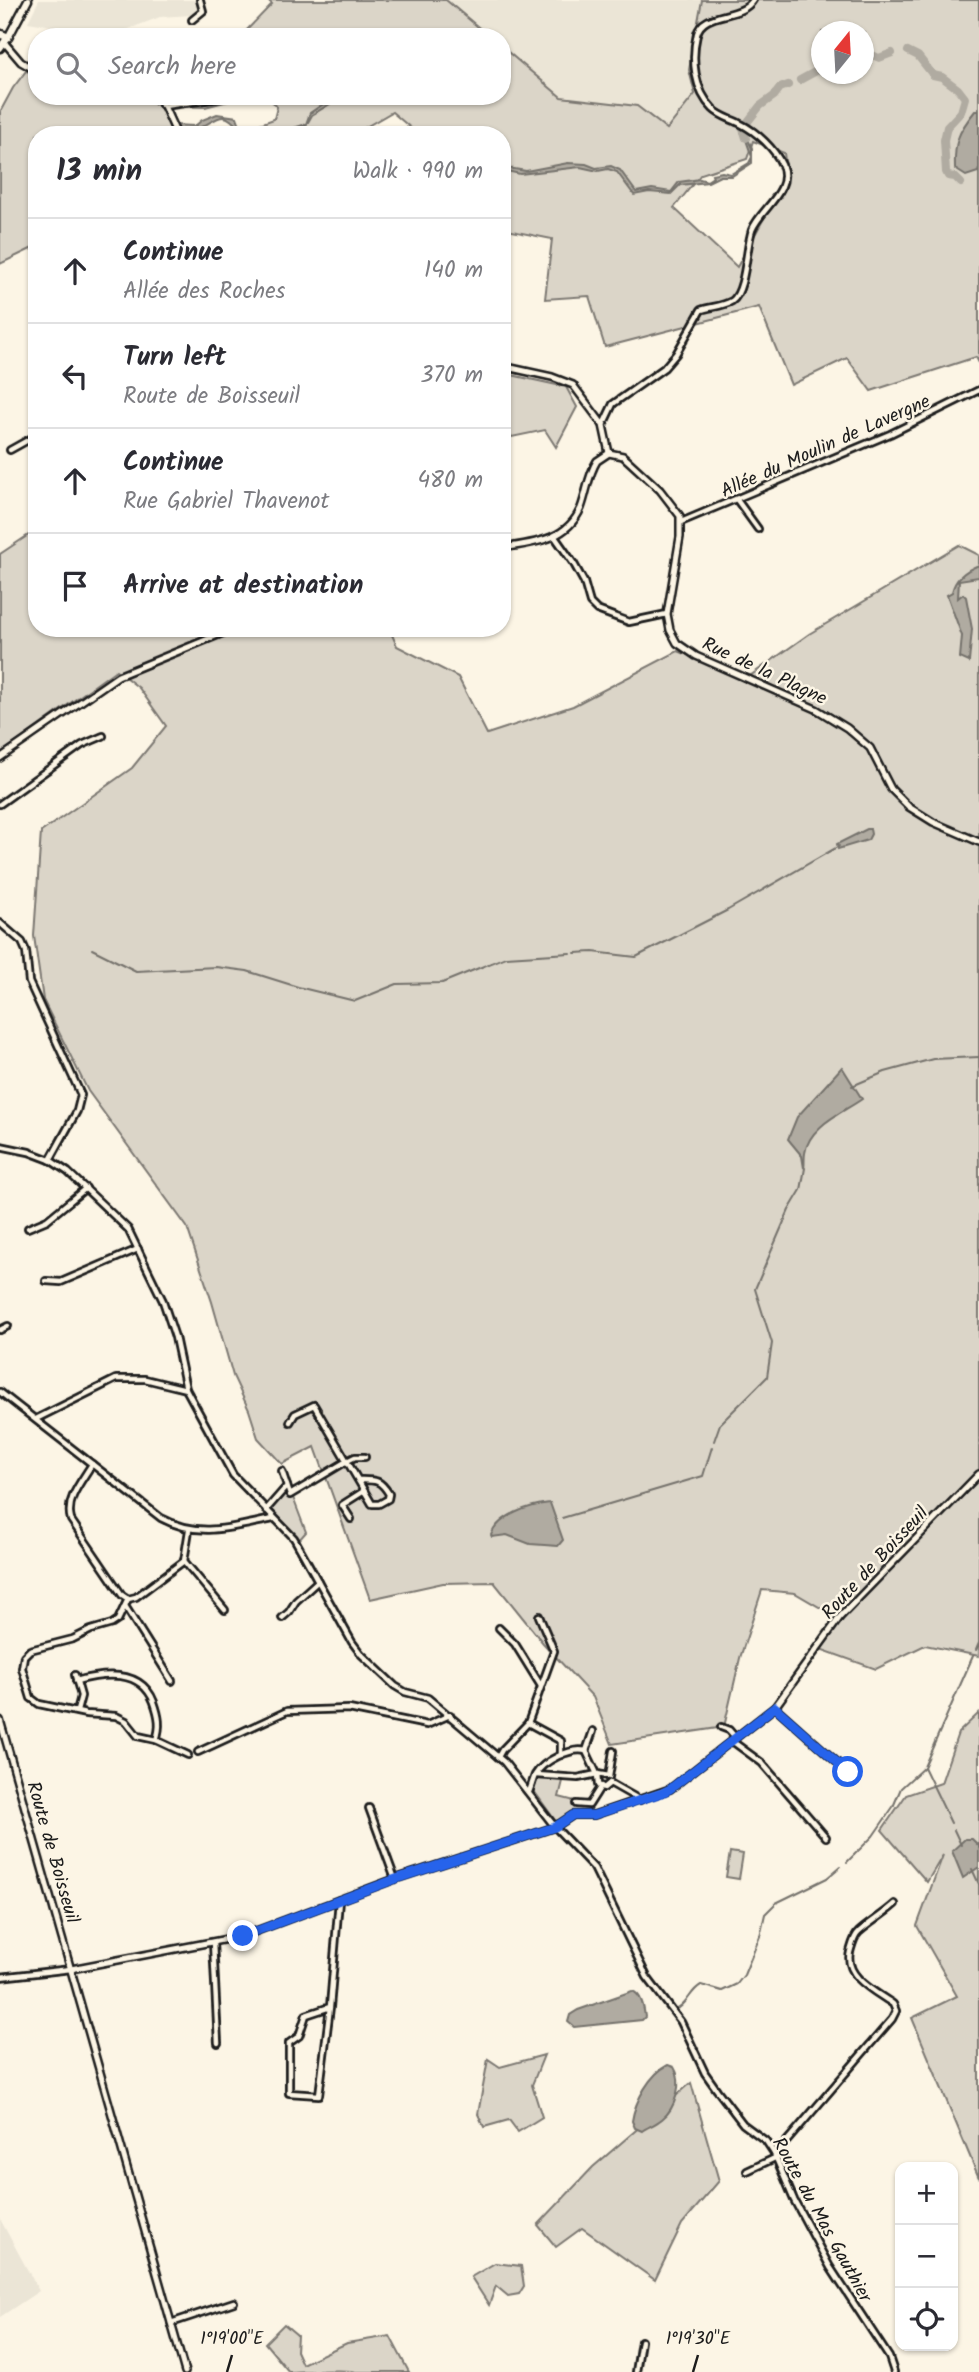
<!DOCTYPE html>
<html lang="en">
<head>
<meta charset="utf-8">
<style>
  body { margin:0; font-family:Kalam,sans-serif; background:#f7f7f7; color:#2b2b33 }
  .controls { position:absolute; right:21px; bottom:21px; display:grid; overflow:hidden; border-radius:14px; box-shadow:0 2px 5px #0004 }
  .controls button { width:63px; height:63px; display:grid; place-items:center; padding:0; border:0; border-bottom:2px solid #e1e1e2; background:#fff; color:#2b2b33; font:35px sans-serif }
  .compass { position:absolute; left:811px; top:21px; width:63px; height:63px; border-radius:50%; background:#fff; box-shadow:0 2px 5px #0004; rotate:18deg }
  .stop { position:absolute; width:21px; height:21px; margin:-16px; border:5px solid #2563eb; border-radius:50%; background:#fff }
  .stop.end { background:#2563eb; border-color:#fff; box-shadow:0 2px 7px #0008 }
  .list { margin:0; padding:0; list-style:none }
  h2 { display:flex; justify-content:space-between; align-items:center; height:91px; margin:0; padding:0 28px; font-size:30px }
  h2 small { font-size:23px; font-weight:400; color:#7c7c81 }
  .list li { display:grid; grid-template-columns:46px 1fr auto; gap:21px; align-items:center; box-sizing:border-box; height:105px; padding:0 28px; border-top:2px solid #e1e1e2 }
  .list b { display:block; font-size:26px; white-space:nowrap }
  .list p { margin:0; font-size:23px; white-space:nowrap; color:#7c7c81 }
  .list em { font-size:23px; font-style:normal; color:#7c7c81 }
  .icon { flex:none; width:38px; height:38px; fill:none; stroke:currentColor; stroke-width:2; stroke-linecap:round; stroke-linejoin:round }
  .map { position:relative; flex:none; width:979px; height:2372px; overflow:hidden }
  .search { position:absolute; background:#fff; box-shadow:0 2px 5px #0004; left:28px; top:28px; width:483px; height:77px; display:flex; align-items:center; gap:18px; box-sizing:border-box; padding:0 24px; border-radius:28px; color:#7c7c81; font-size:26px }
  .panel { position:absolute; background:#fff; box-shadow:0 2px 5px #0004; left:28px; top:126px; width:483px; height:511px; border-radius:28px }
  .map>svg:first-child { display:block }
  .built { fill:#ebe5d6 }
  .green { fill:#dbd5c8; stroke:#7c7872; stroke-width:2; fill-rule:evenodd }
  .water { fill:#b0aba1; stroke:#75726c; stroke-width:2 }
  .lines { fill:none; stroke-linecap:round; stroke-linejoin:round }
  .stream { stroke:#75726c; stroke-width:2 }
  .river { stroke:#b0aba1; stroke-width:8 }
  .minor-casing { stroke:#1c1c1c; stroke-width:10 }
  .tertiary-casing { stroke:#1c1c1c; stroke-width:10 }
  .secondary-casing { stroke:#1c1c1c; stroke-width:10 }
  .primary-casing { stroke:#1c1c1c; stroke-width:11 }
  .motorway-casing { stroke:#1c1c1c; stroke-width:12 }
  .minor { stroke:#fcf5e5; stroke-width:4.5 }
  .tertiary { stroke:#fcf5e5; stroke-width:5 }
  .secondary { stroke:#fcf5e5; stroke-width:5 }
  .primary { stroke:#fcf5e5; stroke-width:6 }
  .motorway { stroke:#fcf5e5; stroke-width:7 }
  .route { stroke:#2563eb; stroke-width:9 }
  .ticks { fill:none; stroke:#1c1c1c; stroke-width:2.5 }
  .labels { text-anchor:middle; stroke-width:5; stroke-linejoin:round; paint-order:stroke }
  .street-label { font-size:19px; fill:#1c1c1c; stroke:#fcf5e5 }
  .ticks-label { font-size:18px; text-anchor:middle; fill:#1c1c1c; stroke:#fcf5e5; stroke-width:5; stroke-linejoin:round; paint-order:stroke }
</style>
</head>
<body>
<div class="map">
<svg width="979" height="2372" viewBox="0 0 979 2372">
  <rect width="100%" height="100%" fill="#fcf5e5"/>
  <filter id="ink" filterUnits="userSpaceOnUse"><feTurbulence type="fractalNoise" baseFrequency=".0143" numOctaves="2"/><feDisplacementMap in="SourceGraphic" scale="14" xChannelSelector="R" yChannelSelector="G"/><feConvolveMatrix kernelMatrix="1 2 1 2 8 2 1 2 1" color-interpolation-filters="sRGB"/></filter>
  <g filter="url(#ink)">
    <g class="built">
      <polygon points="39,0 199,0 202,9 192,15 160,17 118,33 82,31 28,22"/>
      <polygon points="446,0 702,0 689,70 695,94 667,130 637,106 561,97 502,47 502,37 490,37"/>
      <polygon points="0,2219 39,2291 0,2317"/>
    </g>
    <g class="green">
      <polygon points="268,0 446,0 490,37 245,37 242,35 272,4"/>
      <path d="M702,0h277v363l-3,-6 -105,34 -24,-33 -56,27 -32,-78 -154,40 -16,-51 -44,3 7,-60 -50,-10v-94h-83l-27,-23 -40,23h-35l-4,-7 -31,7h-26l1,-10 17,-6 3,-12 -9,-11h234v-49l59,50 76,9 30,23 28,-35 -6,-24zM822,32h42v42h-42zM753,141l31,12 3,24 -50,90 -63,-59 27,-34 46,-15z"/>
      <polygon points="26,71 37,74 37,96 248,96 205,107 171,106 165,113 169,122 184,131 173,135 37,135 37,246 0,264 0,112 13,88"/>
      <polygon points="502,373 566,387 577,407 556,447 545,430 512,437 502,427"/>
      <polygon points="33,532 37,536 37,628 389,628 397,646 458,677 487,734 573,706 678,651 747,678 809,634 959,545 979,555 979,1656 925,1645 876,1669 820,1649 836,1617 795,1593 762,1590 740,1658 724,1727 612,1744 593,1697 543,1643 494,1582 443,1583 370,1599 315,1447 282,1464 258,1438 249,1410 233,1376 212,1302 187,1227 88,1091 43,1000 34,936 41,832 132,768 166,726 139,688 116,670 0,754 0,554"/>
      <polygon points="289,1487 306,1532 299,1540 272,1510 273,1505"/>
      <polygon points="979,1713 979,2178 912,2018 957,1996 917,1926 943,1855 927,1882 882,1830 906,1795 941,1783 958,1733"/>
      <polygon points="540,1777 564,1777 559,1797 575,1801 576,1806 591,1809 590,1812 575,1812 561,1822 555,1820 534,1791 537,1779"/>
      <polygon points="730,1852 743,1854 739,1879 726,1877"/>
      <polygon points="544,2055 532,2085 542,2117 518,2132 509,2120 484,2127 478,2114 488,2059 500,2067"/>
      <polygon points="691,2083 719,2181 682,2224 655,2280 582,2228 556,2247 538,2225 593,2167"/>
      <polygon points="495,2263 521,2266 524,2286 519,2294 508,2296 496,2286 489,2305 471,2277"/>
      <path d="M284,2324l13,11 -1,16 6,13 45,-21 43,-7 19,36h-53c-7,-4 -54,0 -67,0l-24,-29z"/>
    </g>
    <g class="water">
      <path d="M335,96h8l-31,19 -6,11 -23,7 -34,2 -6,-7h-5c-15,-21 -22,-7 -39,0 -7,3 -15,2 -23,1l-2,-4 21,1 7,-6 15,-6 20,3 3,8h5l7,9 36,-4 18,-6 4,-11z"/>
      <path d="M975,111h4v57l-1,4 -12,4 -11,-7c-1,-27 3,-37 20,-58z"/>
      <polygon points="742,127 752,148 752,163 732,176 720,176 708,182 680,185 671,194 649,192 634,195 617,172 608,169 598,171 580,167 520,174 502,170 502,167 526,171 568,163 586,164 596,168 611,166 620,170 636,192 652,189 671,192 679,182 700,179 707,181 713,177 712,174 722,172 731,174 749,163 752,157 746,140 741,132"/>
      <path d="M979,565v12l-20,3 -1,18 5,-4 3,3 6,32 -3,33 -9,-4 2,-22 -15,-41 5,-3c3,-14 14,-22 27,-27z"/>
      <polygon points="867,829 870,829 871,834 868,840 838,849 837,844"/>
      <path d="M842,1067l20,32c-20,14 -53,27 -57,54 -1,5 0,12 -1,15l-2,-12 -14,-17 9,-22z"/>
      <path d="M550,1503l13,37 -5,6 -28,-2 -23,-9 -15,2 -1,-2c8,-20 39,-30 59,-32z"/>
      <polygon points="965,1839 972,1839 979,1846 979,1867 963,1878 952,1851"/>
      <path d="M632,1991c10,3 12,17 13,26l-3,3 -68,7 -6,-5 2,-7 8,-5z"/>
      <path d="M668,2065l6,2c10,15 1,42 -12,52 -6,5 -14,8 -20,12l-7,-3 -3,-7c3,-20 18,-47 36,-56z"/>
    </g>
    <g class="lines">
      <g class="stream">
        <polyline points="92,949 136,971 216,967 247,971 298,987 355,1001 397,984 442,983 506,957 570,953"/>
        <polyline points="575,953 593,952 636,957 728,910 839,846"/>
        <polyline points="852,1086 885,1072 933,1059 979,1057"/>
        <polyline points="714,1441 720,1424 767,1377 772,1343 755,1289 789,1210 801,1190 805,1168"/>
        <polyline points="562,1518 703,1476 712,1447"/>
        <polyline points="976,1650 979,1643"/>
        <polyline points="951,1823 924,1767 973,1656"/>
        <polyline points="954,1830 961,1845"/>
        <polyline points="847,1862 873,1836 893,1807 901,1788 924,1767"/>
        <polyline points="972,1869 979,1884"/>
        <path d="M676,2010c12,-6 14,-19 25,-25l21,6 15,-7 7,-9 16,-39 5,-22 11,-11 51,-25 14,-12"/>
      </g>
      <g class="river">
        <polyline points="864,51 879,58 892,53"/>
        <polyline points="908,51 918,56 933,75 942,77 958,89 965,98 961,112 947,127 944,140 946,172 948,176 955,177 961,183"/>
        <polyline points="800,80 822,68"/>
        <polyline points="746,138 743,128 760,106 774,96 780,88 788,85"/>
      </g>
      <g class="minor-casing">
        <g id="minor">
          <polyline points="192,20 203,11 200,0"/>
          <polyline points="164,106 219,98"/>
          <path d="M603,425l10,-21 51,-36 12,-14 25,-44c9,-3 23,-4 31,-9 14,-10 14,-54 20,-71 8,-21 41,-39 30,-65 -7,-16 -25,-33 -41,-41 -9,-5 -20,-7 -28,-15 -19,-19 -22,-50 -16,-75 6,-24 44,-14 56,-34"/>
          <polyline points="10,450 37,435"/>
          <polyline points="737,500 758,529"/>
          <polyline points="681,522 890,434 979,390"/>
          <polyline points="555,537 574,564 584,582 590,603 597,610 629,622 667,614"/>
          <polyline points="0,804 82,745 103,736"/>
          <polyline points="0,923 22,942 26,951 29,982 81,1095 77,1111 50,1160"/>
          <polyline points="0,1146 29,1152 50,1160 68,1172 128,1229 163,1301 175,1337 186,1389 233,1475 294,1538 352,1642 361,1654 395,1686 405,1692 428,1698 504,1762 555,1827 594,1868 647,1977 681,2022 705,2073 717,2090 743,2124 766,2141 774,2153 794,2200 830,2267 889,2357 894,2372"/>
          <polyline points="28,1228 47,1220 86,1188"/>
          <polyline points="46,1281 61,1282 138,1249"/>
          <polyline points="0,1330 8,1326"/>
          <path d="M0,1392l161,126c39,21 71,9 112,1"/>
          <polyline points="36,1419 116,1379 145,1379 186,1389"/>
          <path d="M290,1422l5,-8 19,-9 58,99h7l9,-5 1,-5c-9,-15 -14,-14 -30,-14"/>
          <path d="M92,1464c-10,17 -27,35 -21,56l51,75 6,4 8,-2 48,-36 5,-31"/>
          <polyline points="287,1486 290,1495 347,1461 355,1457 365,1457"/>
          <polyline points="266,1510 287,1486 282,1471"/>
          <polyline points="351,1519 342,1505 364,1491"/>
          <polyline points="184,1561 225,1610"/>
          <polyline points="128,1599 118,1620 112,1624 91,1630 73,1639 30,1650 24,1656 22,1668 31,1698 39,1704 86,1714 116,1716 126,1721 138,1736 156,1740 188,1755"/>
          <polyline points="125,1606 172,1681"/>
          <polyline points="282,1618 289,1612 296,1601 318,1581"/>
          <polyline points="499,1628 515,1644 541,1686"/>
          <polyline points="75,1675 81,1696 77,1711"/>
          <path d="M76,1681c29,-8 65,-12 78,21 5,14 7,24 2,38"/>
          <polyline points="775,1707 848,1772 855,1773"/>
          <polyline points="528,1723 561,1741 561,1755"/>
          <polyline points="721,1727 729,1730 736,1738"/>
          <polyline points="732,1741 762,1763 826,1837"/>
          <polyline points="586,1751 597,1774 598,1785 604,1788 610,1783"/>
          <polyline points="586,1751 593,1731"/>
          <polyline points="198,1752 287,1711 349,1709 427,1725 450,1715"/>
          <polyline points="498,1757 502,1750 528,1723 554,1651 539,1616"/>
          <polyline points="536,1775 578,1778 597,1774 609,1776"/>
          <polyline points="609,1777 613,1751"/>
          <polyline points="610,1783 640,1800"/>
          <path d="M529,1792c2,-5 4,-12 6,-17 8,-14 36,-28 51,-24"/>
          <polyline points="576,1804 589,1805 601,1786"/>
          <polyline points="369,1808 395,1879"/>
          <polyline points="213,1942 218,2043"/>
          <polyline points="0,1977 71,1969"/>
          <polyline points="330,2007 306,2015 299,2036 289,2043 289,2093 319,2095 330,2007 339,1900"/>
          <path d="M774,2153l7,-5 111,-129 4,-8 -3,-7c-17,-12 -49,-27 -43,-52 2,-7 4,-16 9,-20 10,-9 25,-18 36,-28"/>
          <polyline points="747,2171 777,2157"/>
          <polyline points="171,2323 234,2302"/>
          <polyline points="636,2372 641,2341"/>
        </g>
      </g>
      <g class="tertiary-casing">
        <g id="tertiary">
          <polyline points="4,42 21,62 37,71"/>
          <polyline points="153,96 164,106 177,135"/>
          <polyline points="502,366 552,377 573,385 603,425 609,453"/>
          <path d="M502,548c31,-5 65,-7 79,-40 6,-16 7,-33 16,-47l12,-8 14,3 37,34 20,26v21l-13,77 3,16 7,13 19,13 120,53 31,19 23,20 21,41 18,18 24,15 46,20"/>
          <polyline points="0,758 118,676 235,628"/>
        </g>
      </g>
      <g class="secondary-casing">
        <g id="secondary">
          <polyline points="0,1720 185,2372"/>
          <polyline points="71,1969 243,1936 395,1879 555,1827 573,1815 594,1815 670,1789 775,1707 840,1617 979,1474"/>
        </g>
      </g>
      <g class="primary-casing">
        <polyline id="primary" points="0,48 10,34 28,0"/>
      </g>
      <g class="motorway-casing">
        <polyline id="motorway" points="0,34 8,37"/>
      </g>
      <use href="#minor" class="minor"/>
      <use href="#tertiary" class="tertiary"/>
      <use href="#secondary" class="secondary"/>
      <use href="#primary" class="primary"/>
      <use href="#motorway" class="motorway"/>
    </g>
  </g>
  <g class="lines" filter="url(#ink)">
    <polyline class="route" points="243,1936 396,1879 555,1827 573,1815 594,1815 662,1793 670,1789 775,1707 848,1772"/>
  </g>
  <path class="ticks" d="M227,2372l5,-17M693,2372l5,-17"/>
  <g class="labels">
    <g class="street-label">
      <text transform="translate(825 445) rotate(-24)" y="7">Allée du Moulin de Lavergne</text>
      <text transform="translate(765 670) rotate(25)" y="7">Rue de la Plagne</text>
      <text transform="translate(874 1562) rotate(-47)" y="7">Route de Boisseuil</text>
      <text transform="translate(54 1852) rotate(74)" y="7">Route de Boisseuil</text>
      <text transform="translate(823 2219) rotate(61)" y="7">Route du Mas Gauthier</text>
    </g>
  </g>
  <g class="ticks-label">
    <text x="232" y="2344">1°19'00"E</text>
    <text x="698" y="2344">1°19'30"E</text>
  </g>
</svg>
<div class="controls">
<button>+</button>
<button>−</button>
<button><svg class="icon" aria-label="locate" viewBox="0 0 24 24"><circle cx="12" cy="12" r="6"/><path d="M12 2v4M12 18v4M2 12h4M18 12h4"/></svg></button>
</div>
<svg class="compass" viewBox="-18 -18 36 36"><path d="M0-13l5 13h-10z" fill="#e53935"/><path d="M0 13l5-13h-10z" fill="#7c7c81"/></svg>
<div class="stop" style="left:848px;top:1772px"></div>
<div class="stop end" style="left:243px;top:1936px"></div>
<div class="search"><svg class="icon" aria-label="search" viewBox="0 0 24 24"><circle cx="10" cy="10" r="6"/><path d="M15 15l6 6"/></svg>Search here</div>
<section class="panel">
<h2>13 min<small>Walk · 990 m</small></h2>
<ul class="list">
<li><svg class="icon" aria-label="ahead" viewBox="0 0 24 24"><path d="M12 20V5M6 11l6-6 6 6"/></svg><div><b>Continue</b><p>Allée des Roches</p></div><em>140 m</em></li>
<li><svg class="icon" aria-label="left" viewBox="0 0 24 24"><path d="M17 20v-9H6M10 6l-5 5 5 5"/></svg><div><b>Turn left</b><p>Route de Boisseuil</p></div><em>370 m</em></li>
<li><svg class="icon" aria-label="ahead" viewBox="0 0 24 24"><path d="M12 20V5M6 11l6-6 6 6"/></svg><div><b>Continue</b><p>Rue Gabriel Thavenot</p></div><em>480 m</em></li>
<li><svg class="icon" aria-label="arrive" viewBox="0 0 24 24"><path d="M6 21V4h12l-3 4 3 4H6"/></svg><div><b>Arrive at destination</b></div></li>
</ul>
</section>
</div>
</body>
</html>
